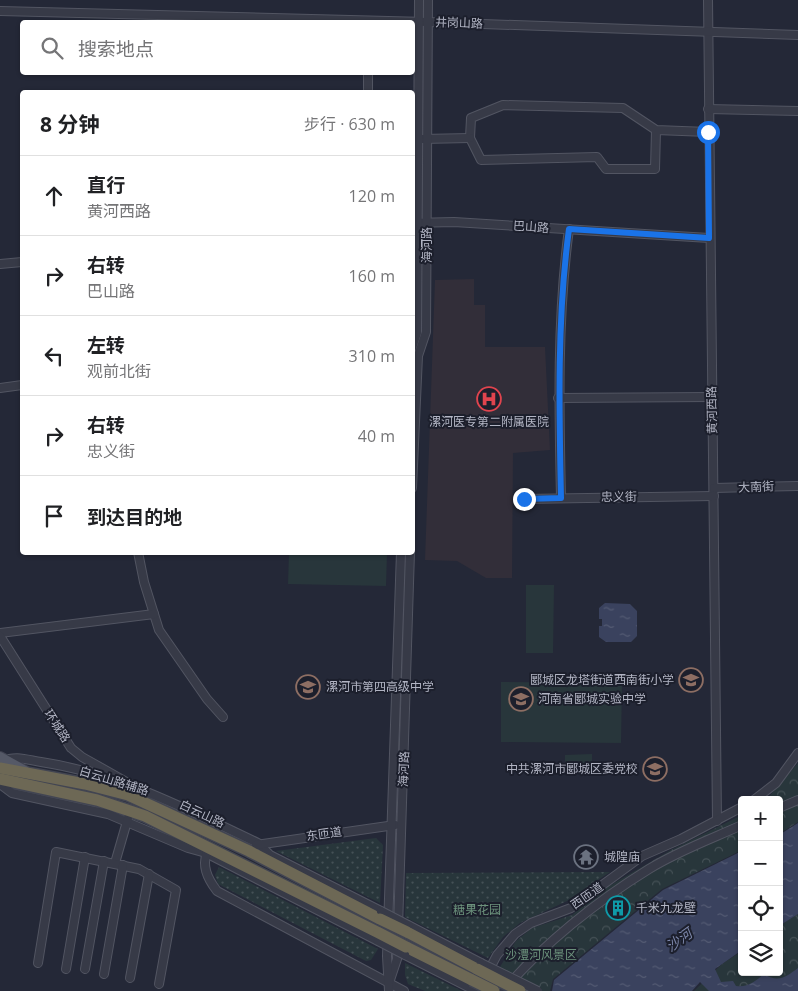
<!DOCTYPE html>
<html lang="zh">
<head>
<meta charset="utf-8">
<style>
  body { margin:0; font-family:"Open Sans","Noto Sans SC",sans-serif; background:#f6f6f6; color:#202124 }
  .controls { position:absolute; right:15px; bottom:15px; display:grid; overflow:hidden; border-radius:5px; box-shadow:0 1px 4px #0004 }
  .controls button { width:45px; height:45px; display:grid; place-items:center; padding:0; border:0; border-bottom:1px solid #e0e0e0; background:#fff; color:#202124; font:25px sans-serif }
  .stop { position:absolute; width:15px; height:15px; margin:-11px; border:4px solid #1a73e8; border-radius:50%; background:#fff }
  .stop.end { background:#1a73e8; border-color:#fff; box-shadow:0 1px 5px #0008 }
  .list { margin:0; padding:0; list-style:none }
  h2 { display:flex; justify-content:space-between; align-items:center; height:65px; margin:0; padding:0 20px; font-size:21px }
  h2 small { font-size:16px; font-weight:400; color:#757577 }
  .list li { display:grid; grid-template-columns:32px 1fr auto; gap:15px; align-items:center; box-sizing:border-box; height:80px; padding:0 20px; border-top:1px solid #e0e0e0 }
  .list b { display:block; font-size:19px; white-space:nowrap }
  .list p { margin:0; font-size:16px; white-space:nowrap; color:#757577 }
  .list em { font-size:16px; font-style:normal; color:#757577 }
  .icon { flex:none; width:28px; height:28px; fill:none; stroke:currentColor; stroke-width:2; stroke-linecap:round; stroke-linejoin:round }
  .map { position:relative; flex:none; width:798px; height:991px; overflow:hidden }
  .search { position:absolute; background:#fff; box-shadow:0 1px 4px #0004; left:20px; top:20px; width:395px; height:55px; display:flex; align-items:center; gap:12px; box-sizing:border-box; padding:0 18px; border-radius:5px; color:#757577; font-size:19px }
  .panel { position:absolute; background:#fff; box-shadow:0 1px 4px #0004; left:20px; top:90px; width:395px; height:465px; border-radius:5px }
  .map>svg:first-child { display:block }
  .medical { fill:#322e39 }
  .grass { fill:url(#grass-dots) }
  .park { fill:url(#park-crowns) }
  .pitch { fill:#28363b }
  .water { fill:url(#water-ripples) }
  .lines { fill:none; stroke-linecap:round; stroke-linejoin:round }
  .minor-casing { stroke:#525562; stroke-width:10 }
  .major-casing { stroke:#404351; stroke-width:12 }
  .highway-casing { stroke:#424552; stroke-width:14 }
  .minor { stroke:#373a47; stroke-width:8 }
  .major { stroke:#555967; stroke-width:10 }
  .highway { stroke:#6d6855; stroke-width:11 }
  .minor-bridge-casing { stroke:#525562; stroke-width:10; stroke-linecap:butt }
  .highway-bridge-casing { stroke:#424552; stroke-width:14; stroke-linecap:butt }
  .minor-bridge { stroke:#373a47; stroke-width:8 }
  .highway-bridge { stroke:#6d6855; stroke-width:11 }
  .route { stroke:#1a73e8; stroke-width:6 }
  .labels { text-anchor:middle; stroke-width:4; stroke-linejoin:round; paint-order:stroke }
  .street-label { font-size:12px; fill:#b2b5c4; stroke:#1c1f2c }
  .poi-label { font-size:12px; fill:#b2b5c4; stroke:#1c1f2c; text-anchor:start }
  .park-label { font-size:12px; fill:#6c927c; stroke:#1c1f2c }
  .water-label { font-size:14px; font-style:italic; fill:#7c86a9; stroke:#1c1f2c }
</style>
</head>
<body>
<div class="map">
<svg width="798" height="991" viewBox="0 0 798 991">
  <defs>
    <pattern id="grass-dots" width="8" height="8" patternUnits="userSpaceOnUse" patternTransform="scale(1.25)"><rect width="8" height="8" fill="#28363b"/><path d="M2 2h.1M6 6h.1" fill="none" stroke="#455156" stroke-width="1.8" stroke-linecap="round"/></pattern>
    <pattern id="park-crowns" width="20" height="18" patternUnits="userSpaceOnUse" patternTransform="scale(1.25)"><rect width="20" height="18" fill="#28363b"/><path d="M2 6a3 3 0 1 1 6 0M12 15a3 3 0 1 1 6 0" fill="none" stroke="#455156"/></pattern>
    <pattern id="water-ripples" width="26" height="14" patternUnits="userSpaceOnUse" patternTransform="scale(1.25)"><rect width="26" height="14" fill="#3a425e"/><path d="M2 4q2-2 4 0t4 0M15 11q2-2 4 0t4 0" fill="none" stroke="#545b73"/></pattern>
  </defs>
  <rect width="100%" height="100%" fill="#242837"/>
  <polygon class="medical" points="474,279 474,305 485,305 485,347 545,347 550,450 513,453 512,578 486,578 457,561 425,560 435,280"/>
  <g class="grass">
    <polygon points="376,838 383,845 380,903 276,851"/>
    <polygon points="219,867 378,949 371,960 366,961 218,884 215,875"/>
    <polygon points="610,872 567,901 520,923 503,937 488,958 405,917 406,873"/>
    <polygon points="405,963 462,991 425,991 408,984 405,975"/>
  </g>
  <g class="park">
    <polygon points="798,763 798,822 779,834 779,800 766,800"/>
    <polygon points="742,815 742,850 662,889 553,979 550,991 485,991 516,941 532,928 572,915 604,889 671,850"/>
    <polygon points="798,914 798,991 694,991 722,964 742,951 742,972 779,972 779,926"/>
  </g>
  <g class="pitch">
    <polygon points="289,553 387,553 386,586 288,584"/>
    <polygon points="526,585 554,585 553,653 526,653"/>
    <polygon points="501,682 622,683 621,743 501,742"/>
    <polygon points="592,754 592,769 565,770 565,755"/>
  </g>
  <g class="water">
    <polygon points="605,603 630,604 637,611 637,636 631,642 606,642 599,637 599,626 602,626 602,619 599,619 599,608"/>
    <polygon points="798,823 798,914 779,926 779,835"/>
    <path d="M742,851v99l-27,19 6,13 12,-1 3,5c11,2 20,-5 28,-12 14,9 22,3 34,-6v23h-89l-9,-9 -8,9h-140l2,-11 109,-90z"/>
  </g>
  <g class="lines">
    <g class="minor-casing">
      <g id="minor">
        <polyline points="708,0 717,821"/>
        <polyline points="0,11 427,22 798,35"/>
        <polyline points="368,72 368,92"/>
        <polyline points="708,109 798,111"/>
        <polyline points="656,130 655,169 606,169 597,157 481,160 470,138 471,118 503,105 623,108 656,130 708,132"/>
        <polyline points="422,139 470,138"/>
        <polyline points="412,223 454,222 709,238"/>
        <polyline points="0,264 22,262"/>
        <polyline points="412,348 417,333 419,0"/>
        <polyline points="0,388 22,385"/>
        <polyline points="558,398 711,397"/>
        <polyline points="412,488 418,356 426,332 428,0"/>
        <polyline points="714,488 798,486"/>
        <path d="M561,498c-2,-90 -4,-180 8,-269"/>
        <polyline points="524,499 714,496"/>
        <polyline points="138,552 144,582 159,630 207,699 223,717"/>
        <polyline points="0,633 154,614"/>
        <polyline points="0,636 71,748 82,757 130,784 128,795"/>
        <path d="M4,761c11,-6 24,-1 37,1 79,12 145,47 217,81l12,12 111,56"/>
        <polyline points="0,784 12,793 108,814 188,848 206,853 378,941"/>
        <polyline points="754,800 776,783 798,753"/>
        <polyline points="779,808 798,800"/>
        <polyline points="256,845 395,825"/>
        <path d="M208,849c-7,16 -1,29 9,42l187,100"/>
        <polyline points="115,863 128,818"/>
        <polyline points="408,925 481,963"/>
        <polyline points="405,955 476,991"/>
        <polyline points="38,963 56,852 139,869 176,890 159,984"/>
        <polyline points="66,969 85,857"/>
        <polyline points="85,969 104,861"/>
        <polyline points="488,972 497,955 515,934 531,923 571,908 642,856 681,839 742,807"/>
        <polyline points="104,974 123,865"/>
        <polyline points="130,978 149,874"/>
        <polyline points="390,980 397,959 410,552"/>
        <polyline points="389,991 387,956 401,552"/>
        <path d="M503,991c39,-46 94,-90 146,-122 29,-18 62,-30 93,-44"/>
      </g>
    </g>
    <g class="major-casing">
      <polyline id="major" points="0,757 25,771"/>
    </g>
    <g class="highway-casing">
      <g id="highway">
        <polyline points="0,768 85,784 128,795 249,851 380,919"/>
        <polyline points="0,779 97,800 145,816 379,933"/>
        <polyline points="407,932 477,969"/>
        <polyline points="406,947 472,980"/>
      </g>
    </g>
    <use href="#minor" class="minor"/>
    <use href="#major" class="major"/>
    <use href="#highway" class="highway"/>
    <g class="minor-bridge-casing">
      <g id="minor-bridge">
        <polyline points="381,911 408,925"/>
        <polyline points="378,941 405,955"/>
        <polyline points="481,963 538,991"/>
      </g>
    </g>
    <g class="highway-bridge-casing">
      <g id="highway-bridge">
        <polyline points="380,919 407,932"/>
        <polyline points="379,933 406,947"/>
        <polyline points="477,969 520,991"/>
        <polyline points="472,980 494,991"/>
      </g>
    </g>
    <use href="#minor-bridge" class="minor-bridge"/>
    <use href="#highway-bridge" class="highway-bridge"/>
  </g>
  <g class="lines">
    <path class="route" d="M524,499l37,-1c-2,-90 -4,-180 8,-269l140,9 -1,-106"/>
  </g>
  <defs>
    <g id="hospital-ring" transform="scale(1.25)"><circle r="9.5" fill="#1c1f2c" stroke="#e0444e" stroke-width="1.5"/><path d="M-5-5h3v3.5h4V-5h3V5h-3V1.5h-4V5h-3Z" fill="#e0444e"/></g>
    <g id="school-ring" transform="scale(1.25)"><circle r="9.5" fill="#1c1f2c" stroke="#8d6e63" stroke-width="1.5"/><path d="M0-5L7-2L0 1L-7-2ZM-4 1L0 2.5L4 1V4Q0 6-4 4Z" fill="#8d6e63"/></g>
    <g id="temple-ring" transform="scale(1.25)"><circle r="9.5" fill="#1c1f2c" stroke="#6b7280" stroke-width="1.5"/><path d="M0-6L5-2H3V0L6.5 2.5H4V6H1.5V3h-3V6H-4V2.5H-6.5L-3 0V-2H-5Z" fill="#6b7280"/></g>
    <g id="building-ring" transform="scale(1.25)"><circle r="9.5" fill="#1c1f2c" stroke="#0f9aa8" stroke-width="1.5"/><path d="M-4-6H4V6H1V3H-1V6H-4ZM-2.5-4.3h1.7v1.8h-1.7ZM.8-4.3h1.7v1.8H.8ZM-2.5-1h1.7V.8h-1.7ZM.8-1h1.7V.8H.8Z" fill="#0f9aa8"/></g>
  </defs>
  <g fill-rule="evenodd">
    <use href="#hospital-ring" x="489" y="399"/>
    <use href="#school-ring" x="691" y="680"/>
    <use href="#school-ring" x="308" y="687"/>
    <use href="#school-ring" x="521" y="699"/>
    <use href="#school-ring" x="655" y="769"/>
    <use href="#temple-ring" x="586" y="857"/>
    <use href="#building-ring" x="618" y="908"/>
  </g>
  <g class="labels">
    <g class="street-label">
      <text transform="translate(459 23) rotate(2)" y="4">井岗山路</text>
      <text transform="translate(531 227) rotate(4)" y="4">巴山路</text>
      <text transform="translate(427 245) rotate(-90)" y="4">海河路</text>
      <text transform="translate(712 410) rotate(-91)" y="4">黄河西路</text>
      <text transform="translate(756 487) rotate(-2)" y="4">大南街</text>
      <text transform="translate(619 497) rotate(-1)" y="4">忠义街</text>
      <text transform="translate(57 726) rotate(57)" y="4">环城路</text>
      <text transform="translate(404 769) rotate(-88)" y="4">海河路</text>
      <text transform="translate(114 781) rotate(17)" y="4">白云山路辅路</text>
      <text transform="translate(202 814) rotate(25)" y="4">白云山路</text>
      <text transform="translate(324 834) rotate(-8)" y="4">东匝道</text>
      <text transform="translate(587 896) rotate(-35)" y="4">西匝道</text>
    </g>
    <g class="poi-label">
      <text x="489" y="426" text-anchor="middle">漯河医专第二附属医院</text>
      <text x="674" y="684" text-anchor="end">郾城区龙塔街道西南街小学</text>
      <text x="326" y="691">漯河市第四高级中学</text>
      <text x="538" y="703">河南省郾城实验中学</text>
      <text x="638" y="773" text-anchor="end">中共漯河市郾城区委党校</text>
      <text x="604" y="861">城隍庙</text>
      <text x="636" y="912">千米九龙壁</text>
    </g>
    <g class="park-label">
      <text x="477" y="914">糖果花园</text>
      <text x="541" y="959">沙澧河风景区</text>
    </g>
    <g class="water-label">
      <text transform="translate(679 940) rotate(-36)" y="5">沙河</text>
    </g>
  </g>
</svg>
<div class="controls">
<button>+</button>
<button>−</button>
<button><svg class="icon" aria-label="locate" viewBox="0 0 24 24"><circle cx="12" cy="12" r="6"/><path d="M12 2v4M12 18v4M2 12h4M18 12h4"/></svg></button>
<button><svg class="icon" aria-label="layers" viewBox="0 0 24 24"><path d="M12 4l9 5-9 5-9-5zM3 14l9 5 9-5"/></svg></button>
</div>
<div class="stop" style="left:708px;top:132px"></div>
<div class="stop end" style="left:524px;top:499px"></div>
<div class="search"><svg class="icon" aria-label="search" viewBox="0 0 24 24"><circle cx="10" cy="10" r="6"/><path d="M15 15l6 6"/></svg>搜索地点</div>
<section class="panel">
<h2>8 分钟<small>步行 · 630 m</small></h2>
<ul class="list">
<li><svg class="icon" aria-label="ahead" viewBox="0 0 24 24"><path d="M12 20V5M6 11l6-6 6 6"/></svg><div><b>直行</b><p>黄河西路</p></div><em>120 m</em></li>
<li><svg class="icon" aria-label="right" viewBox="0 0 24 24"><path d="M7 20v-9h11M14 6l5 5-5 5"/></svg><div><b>右转</b><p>巴山路</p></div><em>160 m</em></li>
<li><svg class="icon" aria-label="left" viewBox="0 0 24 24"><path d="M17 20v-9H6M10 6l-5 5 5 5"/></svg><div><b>左转</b><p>观前北街</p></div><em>310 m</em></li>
<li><svg class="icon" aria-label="right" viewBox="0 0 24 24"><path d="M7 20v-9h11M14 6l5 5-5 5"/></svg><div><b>右转</b><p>忠义街</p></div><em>40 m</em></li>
<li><svg class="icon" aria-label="arrive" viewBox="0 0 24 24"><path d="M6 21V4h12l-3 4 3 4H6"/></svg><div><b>到达目的地</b></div></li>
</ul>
</section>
</div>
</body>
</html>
